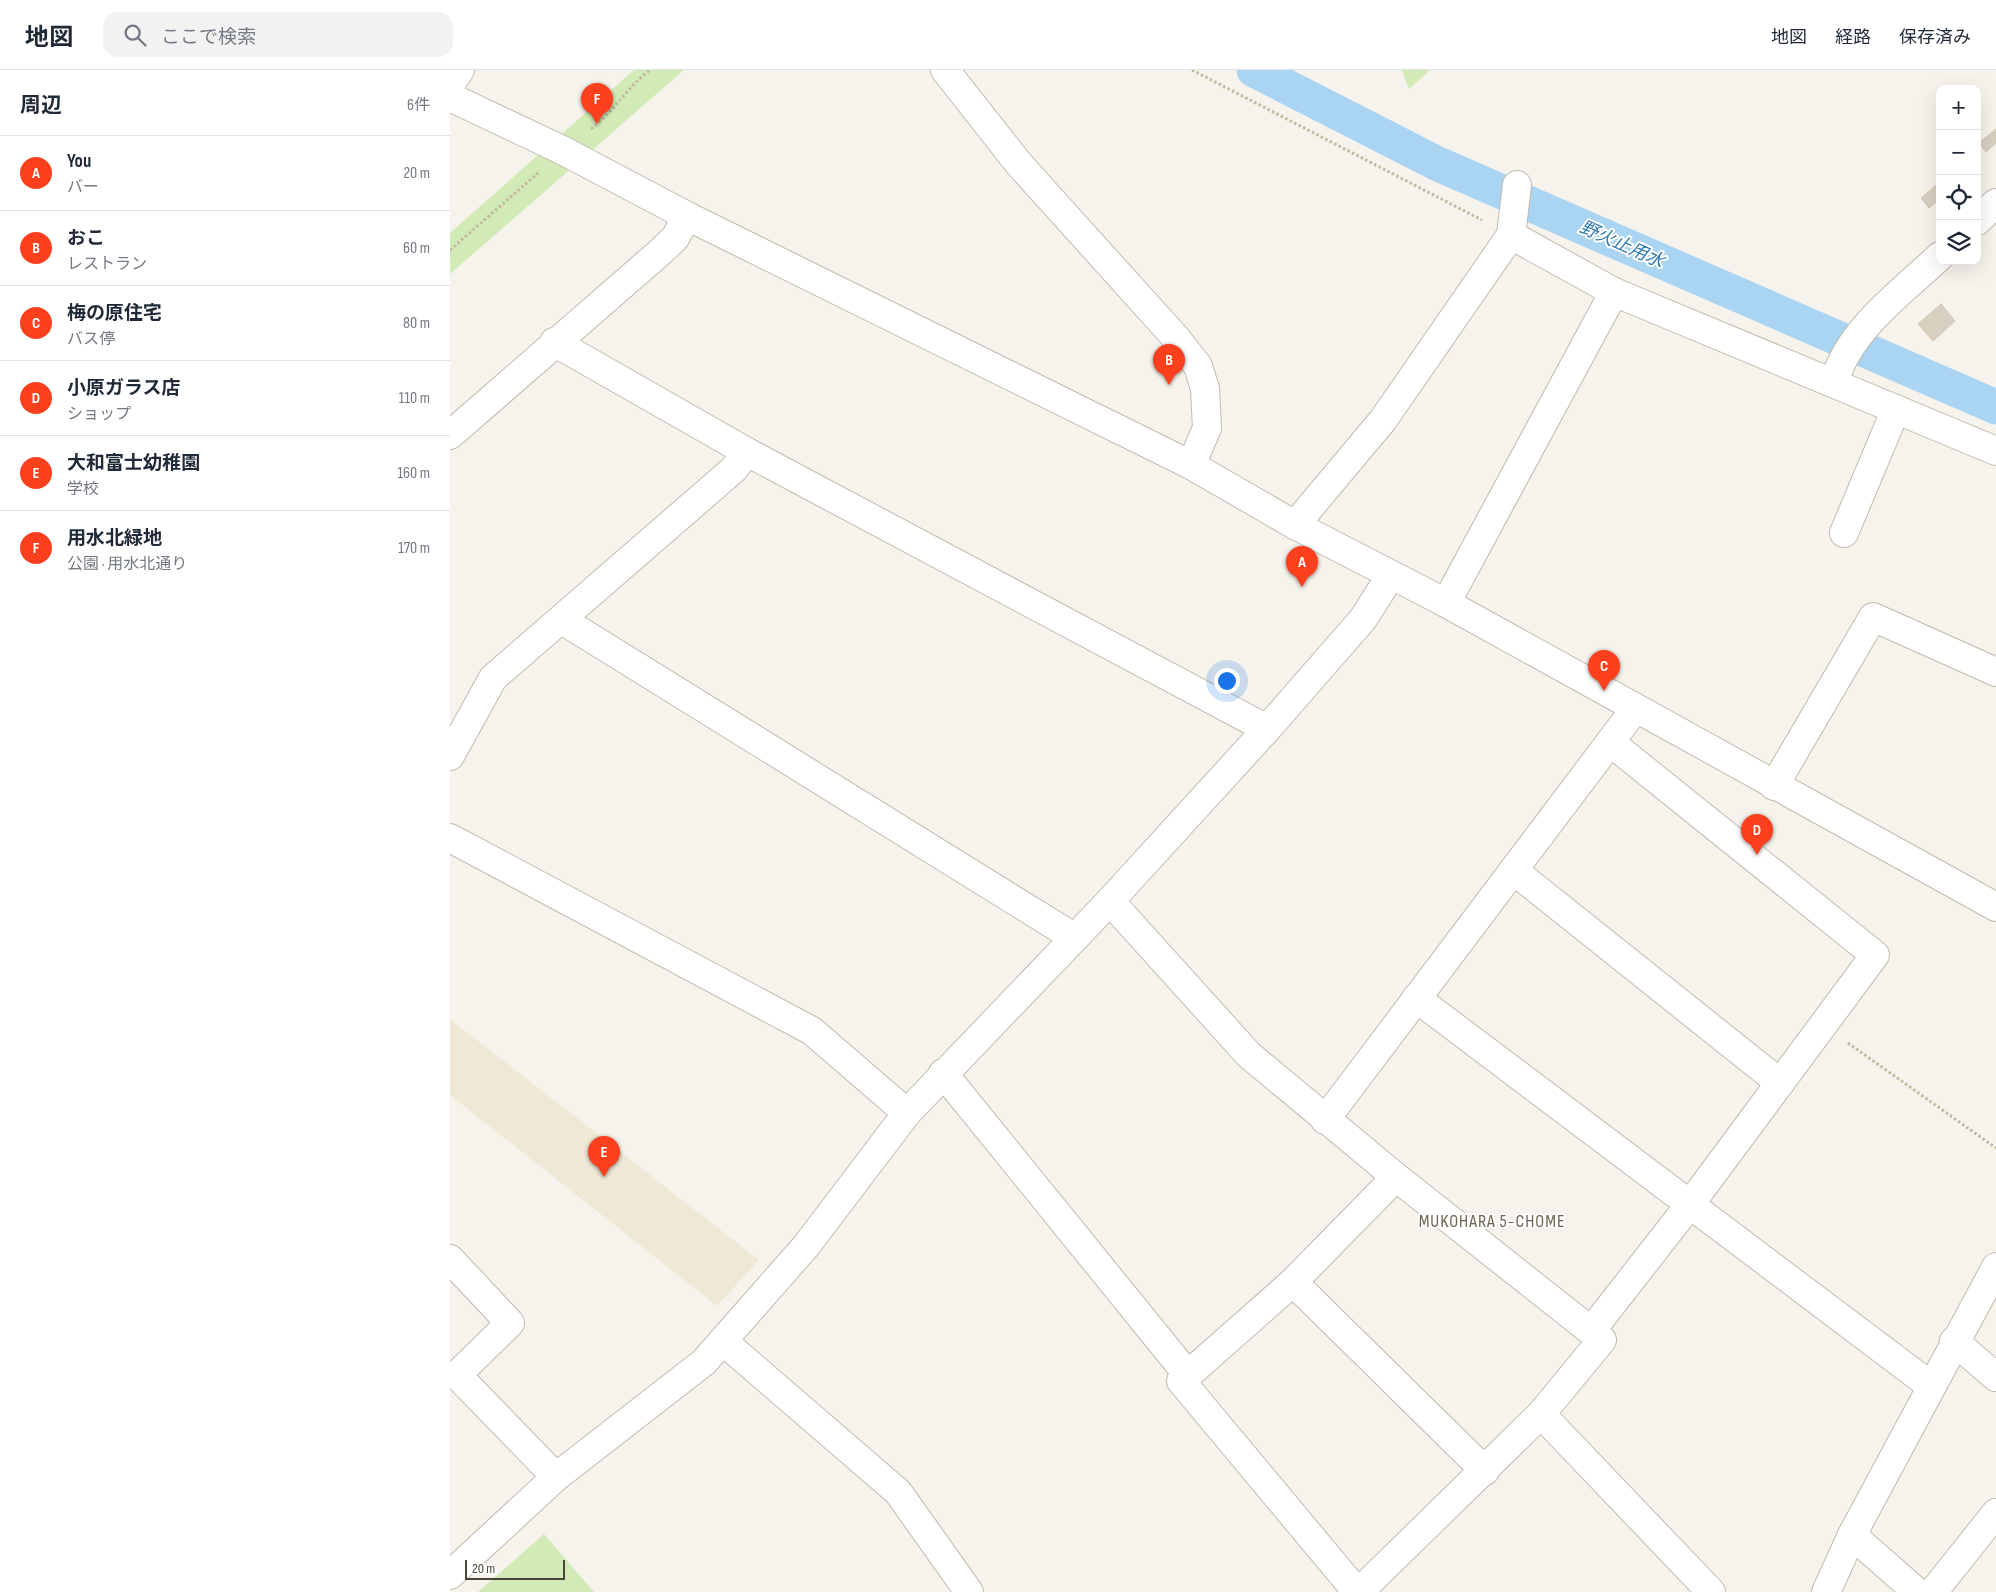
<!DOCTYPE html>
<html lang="ja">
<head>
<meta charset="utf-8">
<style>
  body { margin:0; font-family:"Sofia Sans Condensed","Noto Sans JP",sans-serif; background:#f2f2f3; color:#1f2937 }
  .controls { position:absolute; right:15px; top:15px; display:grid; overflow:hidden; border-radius:10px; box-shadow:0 5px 20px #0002 }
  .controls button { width:45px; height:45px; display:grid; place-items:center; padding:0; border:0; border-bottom:1px solid #e0e1e3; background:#fff; color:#1f2937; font:25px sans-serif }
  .scale { position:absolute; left:15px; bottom:12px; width:100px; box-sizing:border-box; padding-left:5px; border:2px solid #4b4439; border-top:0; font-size:14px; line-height:18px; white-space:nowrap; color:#4b4439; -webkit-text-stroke:4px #fff; paint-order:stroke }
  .you { position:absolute; left:776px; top:610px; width:18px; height:18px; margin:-12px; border:4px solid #fff; border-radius:50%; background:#1a73e8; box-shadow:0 0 0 8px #1a73e833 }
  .badge { display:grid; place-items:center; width:32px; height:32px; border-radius:50%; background:#fc3f1d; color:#fff; font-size:16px; font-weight:700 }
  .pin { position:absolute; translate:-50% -41px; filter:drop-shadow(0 1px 2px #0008) }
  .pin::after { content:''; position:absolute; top:26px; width:18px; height:15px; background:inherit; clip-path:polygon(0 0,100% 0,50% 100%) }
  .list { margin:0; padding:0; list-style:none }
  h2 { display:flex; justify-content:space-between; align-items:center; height:65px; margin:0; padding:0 20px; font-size:21px }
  h2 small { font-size:16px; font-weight:400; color:#747a83 }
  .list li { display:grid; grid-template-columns:32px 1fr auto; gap:15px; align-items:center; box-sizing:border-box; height:75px; padding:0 20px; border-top:1px solid #e0e1e3 }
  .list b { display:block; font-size:19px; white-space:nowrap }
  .list p { margin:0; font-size:16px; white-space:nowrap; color:#747a83 }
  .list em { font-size:16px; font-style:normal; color:#747a83 }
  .icon { flex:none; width:28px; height:28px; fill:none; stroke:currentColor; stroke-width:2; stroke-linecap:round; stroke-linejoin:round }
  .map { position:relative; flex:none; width:1546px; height:1522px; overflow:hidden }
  header { display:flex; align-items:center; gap:30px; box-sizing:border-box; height:70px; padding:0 25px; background:#fff; border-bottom:1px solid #e0e1e3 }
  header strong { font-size:24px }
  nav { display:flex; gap:28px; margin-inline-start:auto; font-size:18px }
  .search { width:350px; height:45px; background:#f2f2f3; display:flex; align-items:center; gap:12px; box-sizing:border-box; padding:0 18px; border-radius:15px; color:#747a83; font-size:19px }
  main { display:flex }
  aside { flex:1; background:#fff }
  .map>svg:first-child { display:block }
  .education { fill:#efe8d6 }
  .green { fill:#d2eab5 }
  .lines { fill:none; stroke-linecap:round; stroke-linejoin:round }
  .canal { stroke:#a9d4f2; stroke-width:35 }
  .building { fill:#d8cfc1; stroke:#d3c7b4 }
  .minor-casing { stroke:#c2bbae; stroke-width:30 }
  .path { stroke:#c4b79f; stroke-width:3; stroke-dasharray:2.5 2.5; stroke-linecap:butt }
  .minor { stroke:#fff; stroke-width:28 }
  .labels { text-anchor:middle; stroke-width:4; stroke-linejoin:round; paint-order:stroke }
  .water-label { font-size:18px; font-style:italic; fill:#2e7ab2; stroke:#fff }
  .neighbourhood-label { font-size:18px; letter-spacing:1px; fill:#6e6250; stroke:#fff }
</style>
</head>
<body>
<header>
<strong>地図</strong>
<div class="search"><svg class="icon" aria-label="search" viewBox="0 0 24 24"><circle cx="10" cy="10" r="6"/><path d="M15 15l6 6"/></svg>ここで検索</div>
<nav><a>地図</a><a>経路</a><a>保存済み</a></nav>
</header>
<main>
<aside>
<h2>周辺<small>6件</small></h2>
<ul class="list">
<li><span class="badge">A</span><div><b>You</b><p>バー</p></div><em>20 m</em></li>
<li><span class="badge">B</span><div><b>おこ</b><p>レストラン</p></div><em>60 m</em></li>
<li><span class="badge">C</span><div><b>梅の原住宅</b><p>バス停</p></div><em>80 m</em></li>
<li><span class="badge">D</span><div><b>小原ガラス店</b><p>ショップ</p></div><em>110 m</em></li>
<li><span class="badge">E</span><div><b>大和富士幼稚園</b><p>学校</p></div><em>160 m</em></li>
<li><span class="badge">F</span><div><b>用水北緑地</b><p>公園 · 用水北通り</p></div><em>170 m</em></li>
</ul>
</aside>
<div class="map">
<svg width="1546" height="1522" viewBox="0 0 1546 1522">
  <rect width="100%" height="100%" fill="#f6f3ec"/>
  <polygon class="education" points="0,949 309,1190 267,1236 0,1025"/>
  <g class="green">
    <polygon points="184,0 234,0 0,204 0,163"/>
    <polygon points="952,0 980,0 959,19"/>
    <polygon points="94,1464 144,1522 28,1522"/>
  </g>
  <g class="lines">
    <polyline class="canal" points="804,0 988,94 1546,337"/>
  </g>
  <g class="building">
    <polygon points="1546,59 1546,73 1536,82 1529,73"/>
    <polygon points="1490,112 1490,129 1479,138 1471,128"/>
    <polygon points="1491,234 1505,251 1483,271 1468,254"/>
  </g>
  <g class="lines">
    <g class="minor-casing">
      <g id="minor">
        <polyline points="495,0 569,94 726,268 748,296 755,319 757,358 741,395"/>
        <polyline points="0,15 10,0"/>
        <polyline points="0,27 112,80 237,146 741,395 845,455 996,533 1546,837"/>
        <polyline points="1527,151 1546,133"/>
        <polyline points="1061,165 1067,115"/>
        <polyline points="104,272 297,382 817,659"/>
        <path d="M1384,313c14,-53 67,-90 106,-127"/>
        <polyline points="0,365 208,184 225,168 237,146"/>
        <polyline points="845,455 933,350 1061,165 1164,222 1546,381"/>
        <polyline points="1394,463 1446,339"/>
        <polyline points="996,533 1164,222"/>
        <polyline points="112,550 625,868"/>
        <polyline points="0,686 43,608 284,399 297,382"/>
        <polyline points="1324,716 1423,547 1546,602"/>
        <polyline points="0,768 362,961 457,1043"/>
        <polyline points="1063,800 1330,1013"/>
        <polyline points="660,831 799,985 946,1107 1141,1261"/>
        <polyline points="966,928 1481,1316"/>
        <polyline points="493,1003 738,1305"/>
        <polyline points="875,1050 1185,639"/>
        <polyline points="0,1189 60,1253 7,1305 106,1407"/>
        <polyline points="843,1212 1035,1401"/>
        <polyline points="1504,1271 1546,1307"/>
        <polyline points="274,1272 448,1422 519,1522"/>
        <polyline points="1091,1344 1261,1522"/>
        <polyline points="1402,1465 1467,1522"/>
        <polyline points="0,1505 106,1407 254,1292 356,1176 457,1043 660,831 817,659 913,549 941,505"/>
        <polyline points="907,1522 731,1311 843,1212 946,1107"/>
        <polyline points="909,1522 1091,1344 1152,1270 1141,1261 1241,1133 1425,885 1160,672"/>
        <polyline points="1376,1522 1402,1465 1546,1197"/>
        <polyline points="1483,1522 1546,1443"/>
      </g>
    </g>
    <g class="path">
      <polyline points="742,0 1032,150"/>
      <path d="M141,59c23,-17 36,-42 59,-59"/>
      <polyline points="0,180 88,103"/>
      <polyline points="1398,973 1546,1078"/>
    </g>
    <use href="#minor" class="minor"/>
  </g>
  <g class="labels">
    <g class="water-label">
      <text transform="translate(1172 174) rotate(24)" y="6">野火止用水</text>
    </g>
    <g class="neighbourhood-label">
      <text x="1042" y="1157">MUKOHARA 5-CHOME</text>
    </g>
  </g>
</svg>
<div class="controls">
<button>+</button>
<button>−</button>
<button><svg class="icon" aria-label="locate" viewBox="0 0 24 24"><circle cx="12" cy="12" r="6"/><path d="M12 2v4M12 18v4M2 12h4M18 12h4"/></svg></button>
<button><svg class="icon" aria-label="layers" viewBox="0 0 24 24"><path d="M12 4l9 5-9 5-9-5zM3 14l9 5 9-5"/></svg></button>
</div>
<div class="scale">20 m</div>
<div class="you"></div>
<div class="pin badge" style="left:852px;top:517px">A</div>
<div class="pin badge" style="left:719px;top:315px">B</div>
<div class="pin badge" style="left:1154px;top:621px">C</div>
<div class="pin badge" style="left:1307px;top:785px">D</div>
<div class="pin badge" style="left:154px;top:1107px">E</div>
<div class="pin badge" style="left:147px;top:54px">F</div>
</div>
</main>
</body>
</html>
